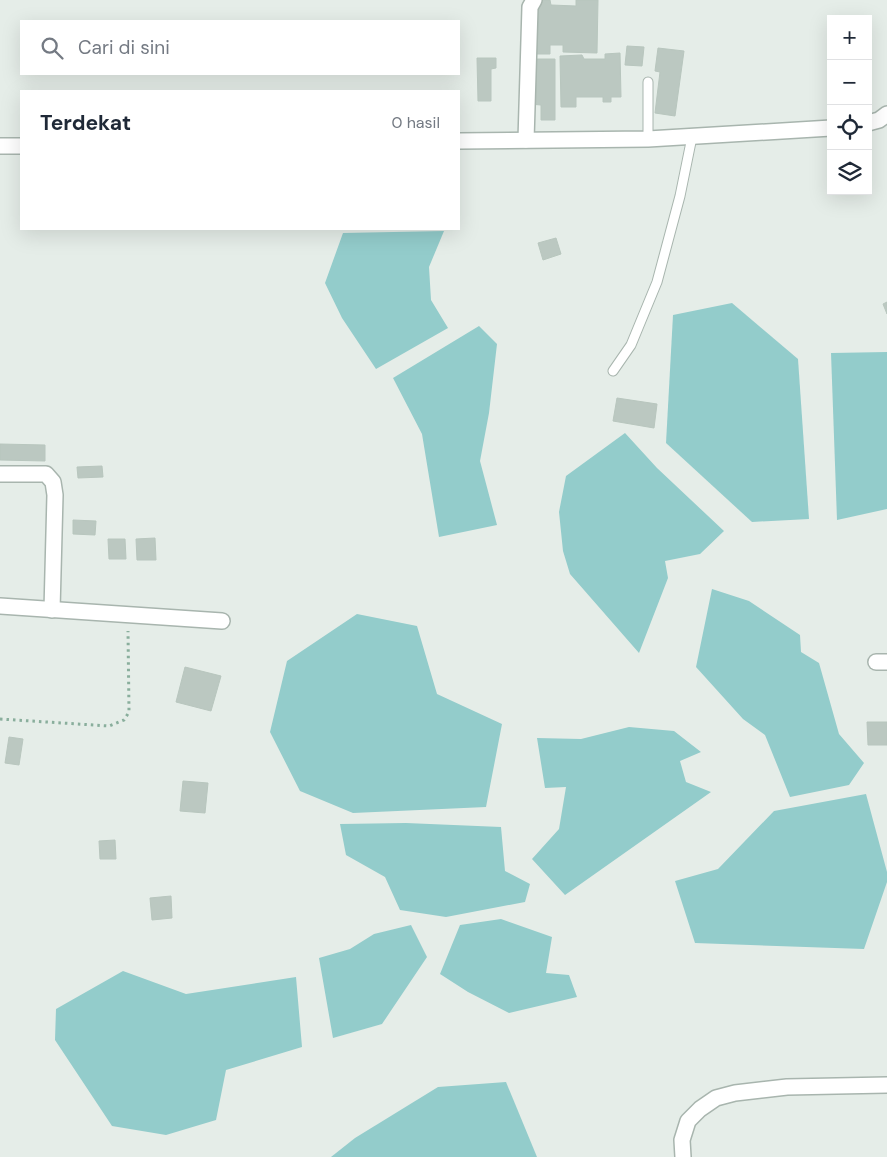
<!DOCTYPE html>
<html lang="id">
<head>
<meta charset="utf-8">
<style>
  body { margin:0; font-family:"DM Sans",sans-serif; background:#f2f2f3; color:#1f2937 }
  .controls { position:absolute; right:15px; top:15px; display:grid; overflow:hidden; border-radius:0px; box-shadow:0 5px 20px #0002 }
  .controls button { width:45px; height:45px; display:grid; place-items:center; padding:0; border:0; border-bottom:1px solid #e0e1e3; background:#fff; color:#1f2937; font:25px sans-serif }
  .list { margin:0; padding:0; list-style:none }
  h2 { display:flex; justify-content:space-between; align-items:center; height:65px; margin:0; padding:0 20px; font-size:21px }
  h2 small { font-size:16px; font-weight:400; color:#747a83 }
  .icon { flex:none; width:28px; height:28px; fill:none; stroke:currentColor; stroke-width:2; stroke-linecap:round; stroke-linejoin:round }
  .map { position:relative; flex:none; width:887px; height:1157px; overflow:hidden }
  .search { position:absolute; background:#fff; box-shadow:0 5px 20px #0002; left:20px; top:20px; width:440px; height:55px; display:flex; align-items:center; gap:12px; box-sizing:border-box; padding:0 18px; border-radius:0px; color:#747a83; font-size:19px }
  .panel { position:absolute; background:#fff; box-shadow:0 5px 20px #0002; left:20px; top:90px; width:440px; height:140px; border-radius:0px }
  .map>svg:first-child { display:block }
  .water { fill:#93cccb }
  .building { fill:#bbc8c1; stroke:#b8c6be }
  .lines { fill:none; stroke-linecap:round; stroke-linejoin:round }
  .lane-casing { stroke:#a8b5ae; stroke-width:11 }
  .street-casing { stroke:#a8b5ae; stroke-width:18 }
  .path { stroke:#89ae9c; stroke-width:3; stroke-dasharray:2.5 4; stroke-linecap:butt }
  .lane { stroke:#fff; stroke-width:9 }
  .street { stroke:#fff; stroke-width:15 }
</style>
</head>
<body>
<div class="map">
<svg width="887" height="1157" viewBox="0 0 887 1157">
  <rect width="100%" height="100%" fill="#e5ede8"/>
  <g class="water">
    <polygon points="444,231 429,267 431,300 448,328 376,369 342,318 325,283 343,233"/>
    <polygon points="732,303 798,359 809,519 752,522 666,443 673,315"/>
    <polygon points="479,326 497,344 489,413 480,461 497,525 439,537 422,434 393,378"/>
    <polygon points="887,352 887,509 837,520 831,353"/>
    <polygon points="625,433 657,468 724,531 700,554 665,561 668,578 639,653 570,574 563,551 559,512 566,476"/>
    <polygon points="712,589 749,601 800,635 801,652 819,663 839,734 864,763 849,785 790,797 765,735 743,719 696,667"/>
    <polygon points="357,614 417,626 437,694 502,724 486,807 353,813 300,791 270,732 287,661"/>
    <polygon points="629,727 674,731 701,752 680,761 686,782 711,792 565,895 532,859 559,829 566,787 545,788 537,738 581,739"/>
    <polygon points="866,794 887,872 887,882 864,949 695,943 675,881 718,869 774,811"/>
    <polygon points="406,823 501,827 505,871 530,884 525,902 446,917 400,910 385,877 346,855 340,824"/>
    <polygon points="501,919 552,937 546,973 569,975 577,997 509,1013 468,992 440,974 460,925"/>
    <polygon points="411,925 427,957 382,1024 333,1038 319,958 350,949 374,934"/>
    <polygon points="123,971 186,994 296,977 302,1047 226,1070 216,1120 166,1135 112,1126 55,1040 56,1009"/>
    <polygon points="506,1082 537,1157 331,1157 355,1138 438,1087"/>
  </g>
  <g class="building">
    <polygon points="535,0 550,0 551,5 576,6 576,0 598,0 597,53 563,52 563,45 550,45 550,54 534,54"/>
    <polygon points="627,46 644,47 642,66 625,65"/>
    <polygon points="658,48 684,51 675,116 655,113 660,72 655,71"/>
    <polygon points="620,53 621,97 611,97 611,102 603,102 603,97 576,97 576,107 561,107 560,56 582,55 584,59 605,59 605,54"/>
    <polygon points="477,58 496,58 496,68 491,69 491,101 478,101"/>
    <polygon points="530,59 555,59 555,120 541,120 541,105 530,104"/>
    <polygon points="556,238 561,254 543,260 538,243"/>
    <polygon points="887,302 887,314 883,304"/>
    <polygon points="617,398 657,404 654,428 613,421"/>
    <polygon points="0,444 45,445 45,461 0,460"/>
    <polygon points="102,466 103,477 78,478 77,467"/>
    <polygon points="73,520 96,521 95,535 73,534"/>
    <polygon points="155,538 156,560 137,560 136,539"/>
    <polygon points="108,539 125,539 126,559 109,559"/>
    <polygon points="185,667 221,676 211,711 176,702"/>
    <polygon points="867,722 887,722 887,745 868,745"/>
    <polygon points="9,737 23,739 19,765 5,763"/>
    <polygon points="183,781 208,783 205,813 180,811"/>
    <polygon points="115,840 116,859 100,859 99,841"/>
    <polygon points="171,896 172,918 152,920 150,898"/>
  </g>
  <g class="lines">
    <g class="lane-casing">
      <g id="lane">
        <polyline points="648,139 648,82"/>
        <polyline points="613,371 631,345 657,282 680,196 692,137"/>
      </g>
    </g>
    <g class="street-casing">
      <g id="street">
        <polyline points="868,123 879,120 887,114"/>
        <polyline points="526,140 530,7 534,0"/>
        <polyline points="459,141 648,139 831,128"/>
        <polyline points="0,146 21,146"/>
        <polyline points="0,474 46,474 53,482 55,495 52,610"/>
        <polyline points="0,606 222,621"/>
        <polyline points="876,662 887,662"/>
        <polyline points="683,1157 682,1140 688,1121 700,1109 716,1098 735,1093 787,1087 887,1085"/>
      </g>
    </g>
    <polyline class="path" points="0,719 109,726 124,720 129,712 128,631"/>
    <use href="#lane" class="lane"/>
    <use href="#street" class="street"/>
  </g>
</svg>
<div class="controls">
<button>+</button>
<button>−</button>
<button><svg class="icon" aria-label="locate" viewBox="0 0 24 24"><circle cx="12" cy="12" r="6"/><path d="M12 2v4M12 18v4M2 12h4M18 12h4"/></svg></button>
<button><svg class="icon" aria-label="layers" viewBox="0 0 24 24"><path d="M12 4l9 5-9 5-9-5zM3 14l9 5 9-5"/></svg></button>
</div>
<div class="search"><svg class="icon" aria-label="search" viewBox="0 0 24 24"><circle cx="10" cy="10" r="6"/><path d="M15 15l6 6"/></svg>Cari di sini</div>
<section class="panel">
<h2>Terdekat<small>0 hasil</small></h2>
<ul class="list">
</ul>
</section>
</div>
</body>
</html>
